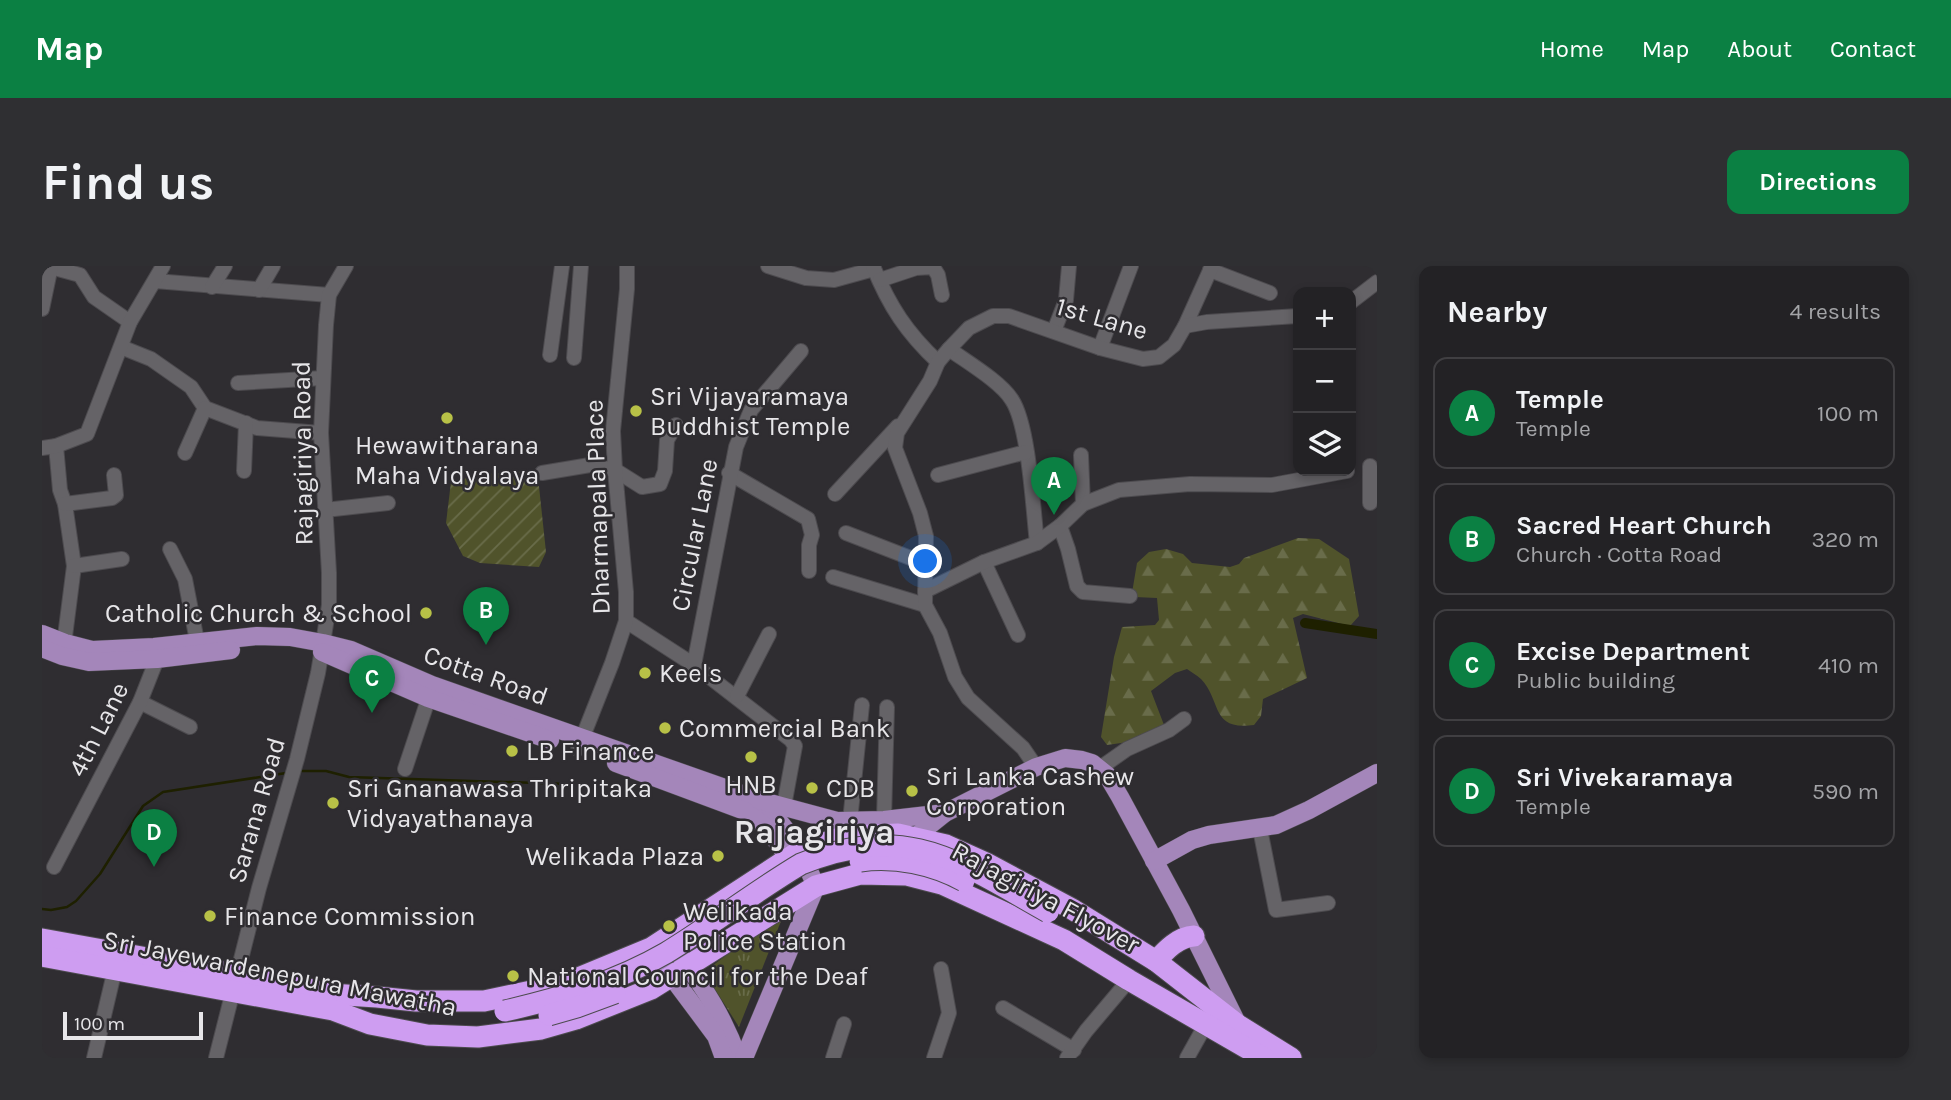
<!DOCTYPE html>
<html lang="en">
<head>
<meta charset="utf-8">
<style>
  body { margin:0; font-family:Karla,sans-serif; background:#2f2f32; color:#f1f3f6 }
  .controls { position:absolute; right:21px; top:21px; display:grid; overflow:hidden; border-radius:14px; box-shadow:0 4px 10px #0003 }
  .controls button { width:63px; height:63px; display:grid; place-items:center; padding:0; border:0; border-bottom:2px solid #403f42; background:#232225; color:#f1f3f6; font:35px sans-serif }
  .scale { position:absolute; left:21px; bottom:18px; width:140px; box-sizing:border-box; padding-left:7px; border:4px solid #e7e6e9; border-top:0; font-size:19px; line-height:24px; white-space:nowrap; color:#e7e6e9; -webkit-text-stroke:5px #2f2d31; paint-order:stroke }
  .you { position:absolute; left:884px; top:296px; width:24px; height:24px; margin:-18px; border:5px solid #fff; border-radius:50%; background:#1a73e8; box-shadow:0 0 0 10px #1a73e833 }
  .badge { display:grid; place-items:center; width:46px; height:46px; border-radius:50%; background:#0b8043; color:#fff; font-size:23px; font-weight:700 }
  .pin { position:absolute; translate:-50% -58px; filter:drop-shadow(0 2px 4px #0008) }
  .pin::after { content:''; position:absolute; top:37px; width:24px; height:21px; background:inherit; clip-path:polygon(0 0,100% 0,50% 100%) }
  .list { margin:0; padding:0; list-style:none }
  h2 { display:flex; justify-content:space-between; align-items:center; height:91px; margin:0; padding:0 28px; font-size:30px }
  h2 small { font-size:23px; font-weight:400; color:#a3a4a7 }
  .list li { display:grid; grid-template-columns:46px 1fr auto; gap:21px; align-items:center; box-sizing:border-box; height:112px; margin:0 14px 14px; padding:0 14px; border:2px solid #403f42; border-radius:14px }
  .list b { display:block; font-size:26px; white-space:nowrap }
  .list p { margin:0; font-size:23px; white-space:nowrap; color:#a3a4a7 }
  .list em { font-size:23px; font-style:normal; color:#a3a4a7 }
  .icon { flex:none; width:38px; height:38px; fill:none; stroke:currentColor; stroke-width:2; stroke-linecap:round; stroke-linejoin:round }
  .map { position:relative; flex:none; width:1335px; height:792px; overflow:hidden; border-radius:14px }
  header { display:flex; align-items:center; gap:42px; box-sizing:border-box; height:98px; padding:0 35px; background:#0b8043; color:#fff }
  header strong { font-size:33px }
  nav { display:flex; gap:38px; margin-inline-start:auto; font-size:24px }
  .intro { display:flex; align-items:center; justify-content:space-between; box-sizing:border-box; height:168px; padding:0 42px }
  h1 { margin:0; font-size:49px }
  .button { padding:18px 32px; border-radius:14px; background:#0b8043; color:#fff; font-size:24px; font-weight:700 }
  main { display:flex; gap:42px; padding:0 42px }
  aside { flex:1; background:#232225; border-radius:14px; box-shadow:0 4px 10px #0003 }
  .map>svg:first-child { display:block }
  .grass { fill:url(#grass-tufts) }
  .forest { fill:url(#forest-firs) }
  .garden { fill:url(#garden-furrows) }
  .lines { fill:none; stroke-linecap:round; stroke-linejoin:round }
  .stream { stroke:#1e2000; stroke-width:2.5 }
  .canal { stroke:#1e2000; stroke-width:10 }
  .minor-casing { stroke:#4d4b4f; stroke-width:16 }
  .major-casing { stroke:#4d4b4f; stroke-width:19 }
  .highway-casing { stroke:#4d4b4f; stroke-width:23 }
  .minor { stroke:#656367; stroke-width:14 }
  .major { stroke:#a486ba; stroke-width:18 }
  .highway { stroke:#ce9df1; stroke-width:21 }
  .highway-bridge-casing { stroke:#4d4b4f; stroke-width:23; stroke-linecap:butt }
  .highway-bridge { stroke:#ce9df1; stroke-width:21 }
  .poi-dot { fill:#b8c147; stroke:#2f2d31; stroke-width:2.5 }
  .labels { text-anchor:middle; stroke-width:5; stroke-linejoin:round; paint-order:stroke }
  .street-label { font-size:26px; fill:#e7e6e9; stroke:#2f2d31 }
  .poi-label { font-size:26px; fill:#e7e6e9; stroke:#2f2d31; text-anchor:start }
  .district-label { font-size:33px; font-weight:bold; fill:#e7e6e9; stroke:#2f2d31 }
</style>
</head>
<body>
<header>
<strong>Map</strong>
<nav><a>Home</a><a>Map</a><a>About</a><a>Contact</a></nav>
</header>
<div class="intro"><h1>Find us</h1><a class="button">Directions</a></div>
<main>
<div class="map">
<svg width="1335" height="792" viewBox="0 0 1335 792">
  <defs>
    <pattern id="grass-tufts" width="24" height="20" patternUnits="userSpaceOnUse" patternTransform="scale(1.75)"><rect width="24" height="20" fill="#50532b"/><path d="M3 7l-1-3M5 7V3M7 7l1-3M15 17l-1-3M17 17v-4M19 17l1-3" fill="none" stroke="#696c4a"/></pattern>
    <pattern id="forest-firs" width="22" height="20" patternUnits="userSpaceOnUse" patternTransform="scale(1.75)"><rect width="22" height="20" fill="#50532b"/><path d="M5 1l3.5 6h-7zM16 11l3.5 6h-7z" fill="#696c4a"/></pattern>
    <pattern id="garden-furrows" width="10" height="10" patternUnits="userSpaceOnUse" patternTransform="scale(1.75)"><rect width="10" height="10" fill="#50532b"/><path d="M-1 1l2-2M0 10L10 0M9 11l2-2" fill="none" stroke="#696c4a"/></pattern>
  </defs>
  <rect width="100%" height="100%" fill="#2f2d31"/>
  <polygon class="grass" points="743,645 697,761 669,717 670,700"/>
  <path class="forest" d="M1256,272l21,1 30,20 10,57 -9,10 -47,-12 -10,4 14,60 -44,21 -2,17 -7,9c-44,6 -32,-24 -53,-46 -4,-4 -10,-7 -14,-10l-12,4 -24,18 13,34 -8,13 -49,7 -6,-8 13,-80 8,-30 33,-2 4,-5 -2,-22 -22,-1 -3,-4 5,-30 12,-11 17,-3 17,5 9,9 38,4 9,-3 5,-6z"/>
  <polygon class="garden" points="491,205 496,211 504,286 497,301 438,297 421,290 404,257 409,216 441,208"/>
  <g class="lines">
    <g class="stream">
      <polyline points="258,505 284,505 307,511 526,518"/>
      <polyline points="0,643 9,644 25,641 34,635 58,608 101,540 121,526 244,507"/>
    </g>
    <polyline class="canal" points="1263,357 1335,368"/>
    <g class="minor-casing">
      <g id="minor">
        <polyline points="5,0 38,9 52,31 88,56"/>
        <polyline points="726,0 764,12 792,14 832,3"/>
        <path d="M831,0c16,40 34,67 65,96"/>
        <polyline points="1168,4 1228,27"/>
        <polyline points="838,14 874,2 891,1 896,9 900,29"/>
        <polyline points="113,15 287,29"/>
        <polyline points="170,21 183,0"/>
        <polyline points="217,24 231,0"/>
        <polyline points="1309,36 1335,16"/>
        <polyline points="0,43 9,0"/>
        <polyline points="1143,60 1170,0"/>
        <polyline points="1012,65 1024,34 1027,0"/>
        <polyline points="79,81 109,93 149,121 163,142 215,162 279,167"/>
        <polyline points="1058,82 1089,0"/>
        <path d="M907,83c18,13 52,33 63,51 17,26 21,109 25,143"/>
        <polyline points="508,89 520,0"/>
        <polyline points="532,92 539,0"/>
        <polyline points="196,117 281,112"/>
        <polyline points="14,180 18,224 23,238 32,300 21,386"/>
        <polyline points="0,182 14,180 45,168 88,56 121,0"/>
        <polyline points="143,187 163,142"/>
        <polyline points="1039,189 1041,238"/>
        <polyline points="202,205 204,157"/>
        <polyline points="500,207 548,199 573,204 600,221 618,218 623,205 625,174 634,159"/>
        <polyline points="687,207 766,253 770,269 767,279 767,305"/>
        <polyline points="896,209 984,186"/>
        <polyline points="793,228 856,160"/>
        <polyline points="1328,237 1328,200"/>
        <polyline points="23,238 70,232 74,229 72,209"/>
        <polyline points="283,244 346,237"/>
        <polyline points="1018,260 1026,283 1035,320 1041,326 1088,330"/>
        <polyline points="804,267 884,298"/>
        <polyline points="128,283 143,313 155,375"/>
        <polyline points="942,296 976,369"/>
        <polyline points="32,300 80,293"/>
        <polyline points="791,311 883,339"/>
        <polyline points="883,325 942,296 995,277 1018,260 1041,238 1077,224 1148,218 1230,219 1305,205"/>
        <polyline points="584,355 652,399 749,474 753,480 742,540"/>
        <polyline points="652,399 694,181 709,144 759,85"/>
        <polyline points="695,430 727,368"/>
        <polyline points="98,436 148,461"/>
        <polyline points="536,483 570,397 584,355 584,326 573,204 571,165 585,23 585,0"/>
        <polyline points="994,501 981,482 926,432 913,411 898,367 883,339 884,270 878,247 853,182 855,167 888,115 896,96 907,83 927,62 951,50 967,50 1058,82 1101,93 1117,91 1132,79 1143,60 1165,56 1256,50"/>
        <polyline points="1058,502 1085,483 1127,464 1142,453"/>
        <polyline points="363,503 389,425"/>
        <polyline points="842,554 845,441"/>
        <polyline points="808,555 820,439"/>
        <polyline points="1218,563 1234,644 1286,637"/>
        <polyline points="12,601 98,436 115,393 113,385"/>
        <polyline points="961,742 1032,784"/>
        <polyline points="52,792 73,703"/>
        <polyline points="174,792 217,622 255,493 276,407 281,377 287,339 287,307 279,167 284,59 287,29 304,0"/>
        <polyline points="791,792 802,758"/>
        <polyline points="892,792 907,747 899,703"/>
        <polyline points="1025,792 1044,765 1087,714"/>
        <polyline points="1145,792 1164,758"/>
      </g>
    </g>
    <g class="major-casing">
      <g id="major">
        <path d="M0,368l23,9 27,7 62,-3 103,-11 33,1 33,6 28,7 81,35 327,115c27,24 42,52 57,86"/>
        <polyline points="0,382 20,390 47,396 115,393 189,384"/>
        <polyline points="280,386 386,432 508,474"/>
        <path d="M574,497l129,48c10,7 19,14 26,23 9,11 15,22 25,32"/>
        <polyline points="717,534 795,555 842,554 903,547"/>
        <polyline points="871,581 873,571 903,547 994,501 1023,492 1040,494 1050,497 1065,509 1078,531 1139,644 1196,759"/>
        <polyline points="1112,595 1150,574 1167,569 1234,559 1267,544 1335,507"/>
        <path d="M638,689c25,34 44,63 58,103"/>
        <polyline points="621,699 674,770 682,792"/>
        <polyline points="702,792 774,620"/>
      </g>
    </g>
    <g class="highway-casing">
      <g id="highway">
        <polyline points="0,673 221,713 288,728 335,731 374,735 442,735 522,718 609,682 759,584 804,570 856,568 904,579 944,597 1030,643 1114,695 1196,759 1249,792"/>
        <polyline points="0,690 291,744 328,758 385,769 436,771 499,763 534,753 609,723 774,620 818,608 865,609 900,618 1022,674 1087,714 1222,792"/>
        <path d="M1114,695c10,-11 22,-24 38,-25"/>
      </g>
    </g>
    <use href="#minor" class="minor"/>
    <use href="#major" class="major"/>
    <use href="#highway" class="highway"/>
    <g class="highway-bridge-casing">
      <g id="highway-bridge">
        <path d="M818,595c35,-5 73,3 104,20"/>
        <path d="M463,745c56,-13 111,-29 161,-58 46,-28 88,-61 135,-89 107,-43 156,-3 247,48"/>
        <polyline points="507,749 535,741 573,727"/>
      </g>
    </g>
    <use href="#highway-bridge" class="highway-bridge"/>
  </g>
  <g class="poi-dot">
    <circle cx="594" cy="145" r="7"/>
    <circle cx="405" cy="152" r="7"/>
    <circle cx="384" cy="347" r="7"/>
    <circle cx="603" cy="407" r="7"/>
    <circle cx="623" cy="462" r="7"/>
    <circle cx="470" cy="485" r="7"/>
    <circle cx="709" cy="491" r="7"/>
    <circle cx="770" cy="522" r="7"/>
    <circle cx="870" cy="525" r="7"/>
    <circle cx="291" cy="537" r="7"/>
    <circle cx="676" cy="590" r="7"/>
    <circle cx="168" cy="650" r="7"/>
    <circle cx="627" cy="660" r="7"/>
    <circle cx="471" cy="710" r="7"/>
  </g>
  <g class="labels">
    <g class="street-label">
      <text transform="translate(1060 52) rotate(16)" y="9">1st Lane</text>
      <text transform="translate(260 187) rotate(-91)" y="9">Rajagiriya Road</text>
      <text transform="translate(555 241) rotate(-92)" y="9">Dharmapala Place</text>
      <text transform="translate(652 269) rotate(-79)" y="9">Circular Lane</text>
      <text transform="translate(444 409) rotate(20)" y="9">Cotta Road</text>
      <text transform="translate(56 463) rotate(-63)" y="9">4th Lane</text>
      <text transform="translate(214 544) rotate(-74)" y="9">Sarana Road</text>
      <text transform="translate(1004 631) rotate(28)" y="9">Rajagiriya Flyover</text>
      <text transform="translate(238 707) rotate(11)" y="9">Sri Jayewardenepura Mawatha</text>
    </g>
    <g class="poi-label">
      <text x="608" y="139">Sri Vijayaramaya<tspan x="608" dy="30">Buddhist Temple</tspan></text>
      <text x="405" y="188" text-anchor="middle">Hewawitharana<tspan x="405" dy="30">Maha Vidyalaya</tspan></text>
      <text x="370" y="356" text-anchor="end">Catholic Church &amp; School</text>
      <text x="617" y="416">Keels</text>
      <text x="637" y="471">Commercial Bank</text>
      <text x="484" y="494">LB Finance</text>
      <text x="884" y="519">Sri Lanka Cashew<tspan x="884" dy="30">Corporation</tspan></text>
      <text x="709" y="527" text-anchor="middle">HNB</text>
      <text x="305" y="531">Sri Gnanawasa Thripitaka<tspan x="305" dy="30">Vidyayathanaya</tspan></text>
      <text x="784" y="531">CDB</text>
      <text x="662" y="599" text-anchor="end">Welikada Plaza</text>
      <text x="641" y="654">Welikada<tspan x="641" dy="30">Police Station</tspan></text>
      <text x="182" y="659">Finance Commission</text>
      <text x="485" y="719">National Council for the Deaf</text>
    </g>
    <g class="district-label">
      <text x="772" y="577">Rajagiriya</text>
    </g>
  </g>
</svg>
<div class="controls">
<button>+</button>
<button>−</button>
<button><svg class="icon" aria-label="layers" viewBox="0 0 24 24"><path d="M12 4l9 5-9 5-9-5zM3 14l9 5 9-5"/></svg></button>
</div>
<div class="scale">100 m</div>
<div class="you"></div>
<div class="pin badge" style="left:1012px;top:249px">A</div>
<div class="pin badge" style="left:444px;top:379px">B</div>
<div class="pin badge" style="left:330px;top:447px">C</div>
<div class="pin badge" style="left:112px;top:601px">D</div>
</div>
<aside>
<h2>Nearby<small>4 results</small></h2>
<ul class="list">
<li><span class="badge">A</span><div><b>Temple</b><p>Temple</p></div><em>100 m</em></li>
<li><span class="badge">B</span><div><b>Sacred Heart Church</b><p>Church · Cotta Road</p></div><em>320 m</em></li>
<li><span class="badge">C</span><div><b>Excise Department</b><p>Public building</p></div><em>410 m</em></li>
<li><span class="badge">D</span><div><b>Sri Vivekaramaya</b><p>Temple</p></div><em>590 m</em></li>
</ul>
</aside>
</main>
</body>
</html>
